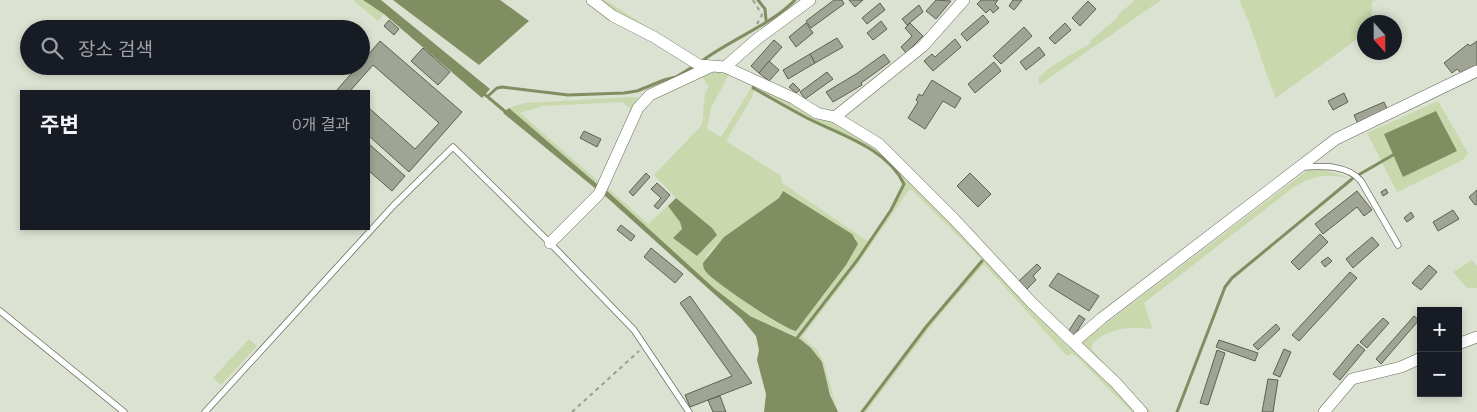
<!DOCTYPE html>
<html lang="ko">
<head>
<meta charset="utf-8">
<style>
  body { margin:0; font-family:Mulish,"Noto Sans KR",sans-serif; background:#242831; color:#f1f3f6 }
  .controls { position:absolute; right:15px; bottom:15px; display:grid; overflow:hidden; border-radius:0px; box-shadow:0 2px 8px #0003 }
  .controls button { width:45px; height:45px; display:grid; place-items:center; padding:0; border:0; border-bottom:1px solid #363941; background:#171b24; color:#f1f3f6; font:25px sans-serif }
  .compass { position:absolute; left:1357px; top:15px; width:45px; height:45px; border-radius:50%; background:#171b24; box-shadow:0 2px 8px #0003; rotate:159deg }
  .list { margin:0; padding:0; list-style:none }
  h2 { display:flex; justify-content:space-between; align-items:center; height:65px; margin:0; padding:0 20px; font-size:21px }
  h2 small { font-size:16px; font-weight:400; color:#9ea1a6 }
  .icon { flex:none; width:28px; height:28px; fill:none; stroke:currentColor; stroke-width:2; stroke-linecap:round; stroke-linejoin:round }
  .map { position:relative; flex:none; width:1477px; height:412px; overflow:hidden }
  .search { position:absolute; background:#171b24; box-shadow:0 2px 8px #0003; left:20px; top:20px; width:350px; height:55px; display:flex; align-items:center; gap:12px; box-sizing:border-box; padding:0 18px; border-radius:28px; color:#9ea1a6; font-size:19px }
  .panel { position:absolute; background:#171b24; box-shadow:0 2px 8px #0003; left:20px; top:90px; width:350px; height:140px; border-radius:0px }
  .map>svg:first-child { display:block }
  .green { fill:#c9d8ad; fill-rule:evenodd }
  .water { fill:#808e62 }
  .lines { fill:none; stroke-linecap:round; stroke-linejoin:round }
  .stream { stroke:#808e62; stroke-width:3 }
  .building { fill:#9fa494; stroke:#5c6153 }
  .lane-casing { stroke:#6a6f60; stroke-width:7 }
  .street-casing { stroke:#6a6f60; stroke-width:12 }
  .path { stroke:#999e91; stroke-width:2; stroke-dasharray:4 4; stroke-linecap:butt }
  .lane { stroke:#fff; stroke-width:5.5 }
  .street { stroke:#fff; stroke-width:11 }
</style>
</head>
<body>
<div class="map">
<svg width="1477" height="412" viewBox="0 0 1477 412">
  <rect width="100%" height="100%" fill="#dce2d1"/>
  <g class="green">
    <polygon points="353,0 363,0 384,14 378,21"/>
    <polygon points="597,0 605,0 700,60 696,62"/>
    <path d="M1135,0h26l-122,85v-8c15,-14 33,-23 51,-33v-3l26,-22 3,-5z"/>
    <path d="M1239,0h137l-4,2v20h-8v12l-88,64c-14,-32 -21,-66 -37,-98z"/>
    <path d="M706,70l21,1 1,5 -17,32 -4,21 14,8 30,-49 3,2 -2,7 -26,44 55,35 1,7 87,59 -73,94 -46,-20 -35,-27 -110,-100 2,-2 41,37 20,-18 12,16 2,8 -9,8 24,18 15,-28 -36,-30 -22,-23 48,-50 3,-32 4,-6 -9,-14zM783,191l74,48 -11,26 -51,66c-14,-1 -71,-45 -86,-56l-3,-19 18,-19 55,-39z"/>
    <polygon points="755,85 840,126 876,147 1005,278 1060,339 1104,378 1136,412 1132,412 1076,356 1071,353 1067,356 984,264 938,317 866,412 863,412 927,327 982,260 935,314 859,412 927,323 981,259 912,190 909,190 857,265 802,337 817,350 823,360 838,412 814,350 798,337 859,260 892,211 905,183 892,166 868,147 806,117 754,87"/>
    <polygon points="631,97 640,98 627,122 630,108 622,102 543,106 520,113 599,182 598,185 509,108 525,103"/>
    <polygon points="1438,101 1468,153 1463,160 1397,192 1367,133"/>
    <path d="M1308,170h16l27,8c-25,-4 -35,-4 -57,9l-150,116 8,25 -1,1c-20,-3 -42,-1 -58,14l-2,6 60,63h-5l-66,-69z"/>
    <polygon points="1472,260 1477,266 1477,288 1467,288 1453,272"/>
    <polygon points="249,339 257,346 221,385 213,378"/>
  </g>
  <g class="water">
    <polygon points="363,0 381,0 490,89 482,98 384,14"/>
    <polygon points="393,0 500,0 529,21 479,65"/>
    <polygon points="509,108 598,185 596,189 503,113"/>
    <polygon points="1436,111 1457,151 1403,177 1384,134"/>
    <polygon points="605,189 715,289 750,316 800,339 811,348 822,362 830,395 838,412 764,412 766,394 757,360 759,350 756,336 741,318 603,194"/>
    <path d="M783,191l69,43 6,10 -12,21 -50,66c-10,0 -80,-48 -89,-58 -3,-3 -4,-6 -4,-10l21,-26 55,-39z"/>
    <polygon points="676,198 712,228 717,235 697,256 673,238 682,229 680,222 668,206"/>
  </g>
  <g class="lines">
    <g class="stream">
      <polyline points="758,0 765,9 766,20"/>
      <path d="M702,61c28,-21 70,-37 93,-61"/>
      <path d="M754,86l-1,2c18,10 35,20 54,30 33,17 80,30 97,66l-13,26 -33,49 -61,79"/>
      <polyline points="483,93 507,113"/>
      <polyline points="488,96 497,88 502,87 568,95 624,93 637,91 664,80 676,77 694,66"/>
      <polyline points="1360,174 1393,155"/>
      <polyline points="862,412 926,327 982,261"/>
      <polyline points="1177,412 1225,287 1232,278 1352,179"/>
    </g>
  </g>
  <g class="building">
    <polygon points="834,0 842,0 844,4 811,28 806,21"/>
    <polygon points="849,0 863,0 855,7"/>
    <polygon points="936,0 951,1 936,19 926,11"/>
    <polygon points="981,0 998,0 995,4 999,8 993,13 990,9 986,13 977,4"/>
    <polygon points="1013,0 1022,0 1014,10 1009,6"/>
    <polygon points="1088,1 1096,9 1080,26 1072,18"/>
    <polygon points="880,3 885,10 867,24 862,18"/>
    <polygon points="919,5 923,12 907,25 902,19"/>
    <polygon points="983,15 989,22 967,41 961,34"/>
    <polygon points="389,20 399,29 394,35 384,26"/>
    <polygon points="881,21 887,29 873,40 867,33"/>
    <polygon points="806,23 813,33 796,47 789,37"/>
    <polygon points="910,23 923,36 906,53 901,47 912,36 905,28"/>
    <polygon points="1065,23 1071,30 1055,44 1049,38"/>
    <polygon points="1024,27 1032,36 1001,64 993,56"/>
    <polygon points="837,38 843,47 815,63 810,54"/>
    <polygon points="955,39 961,47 933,71 924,61 932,54 935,57"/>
    <polygon points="774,40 782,47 759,73 751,66"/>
    <polygon points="380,41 462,112 409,172 369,136 369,108 415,149 439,123 373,65 350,91 336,91 358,66 361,66 361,63"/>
    <polygon points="1477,41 1477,66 1464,76 1457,69 1452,73 1444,63 1468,44 1470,46"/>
    <polygon points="1039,47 1045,55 1026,70 1020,62"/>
    <polygon points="423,48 450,72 438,85 411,61"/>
    <polygon points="810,54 815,63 788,79 783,70"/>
    <polygon points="884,54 890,62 861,83 862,85 833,102 826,92 856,74"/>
    <polygon points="769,61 779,70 769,81 759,73"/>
    <polygon points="994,62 1001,71 975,93 968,84"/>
    <polygon points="827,72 833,79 805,99 800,92"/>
    <polygon points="932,80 961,98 955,108 943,101 925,129 908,118 918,102 916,100 919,94 922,96"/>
    <polygon points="793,83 800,90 796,93 789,87"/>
    <polygon points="1344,93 1348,102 1333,110 1328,101"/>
    <polygon points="1384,102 1388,111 1358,124 1354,115"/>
    <polygon points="584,131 601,139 597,147 580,138"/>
    <polygon points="369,144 405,176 392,191 369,171"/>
    <polygon points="646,173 650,177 633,196 629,192"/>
    <polygon points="970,173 991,194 978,207 957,186"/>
    <polygon points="657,183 670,195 658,209 654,206 661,198 651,189"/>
    <polygon points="1386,189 1388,193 1383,196 1381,192"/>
    <polygon points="1477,190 1477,204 1475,205 1469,197"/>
    <polygon points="1357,191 1372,210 1364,216 1357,207 1323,234 1315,224"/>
    <polygon points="1453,210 1459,219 1438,231 1433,222"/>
    <polygon points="1411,212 1414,217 1407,222 1404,218"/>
    <polygon points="621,225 635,236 631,241 617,230"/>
    <polygon points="1320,234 1328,242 1299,270 1291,262"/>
    <polygon points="1372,237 1379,245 1353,268 1346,259"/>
    <polygon points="651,248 683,274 675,283 644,257"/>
    <polygon points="1328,257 1332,261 1325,267 1321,262"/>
    <polygon points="1037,264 1041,268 1033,276 1036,280 1027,289 1019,281"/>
    <polygon points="1429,265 1437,272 1421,290 1412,283"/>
    <polygon points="1350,272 1357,278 1299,341 1292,335"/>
    <polygon points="1058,273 1099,296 1089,311 1049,286"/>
    <polygon points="690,296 752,383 690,407 685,395 732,376 680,303"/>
    <polygon points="1079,315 1085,319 1074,336 1068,332"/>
    <polygon points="1414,316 1419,320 1381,364 1376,359"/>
    <polygon points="1383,318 1389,323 1367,348 1360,342"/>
    <polygon points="1276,324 1280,329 1258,350 1253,345"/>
    <polygon points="1219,340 1258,353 1255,361 1216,347"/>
    <polygon points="1358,344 1365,350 1340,380 1333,374"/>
    <polygon points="1284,349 1291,352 1280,377 1273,374"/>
    <polygon points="1217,350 1225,353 1208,405 1200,403"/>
    <polygon points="1268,379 1278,380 1273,412 1262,412"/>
    <polygon points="720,396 726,412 713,412 708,400"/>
  </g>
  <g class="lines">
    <g class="lane-casing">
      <g id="lane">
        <path d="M1304,167c20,-1 44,-2 57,14l37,64"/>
        <polyline points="0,311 124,412"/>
        <polyline points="205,412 393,206 453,147 550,243 634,330 689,412"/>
      </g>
    </g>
    <g class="street-casing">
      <g id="street">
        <polyline points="592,0 613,16 654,37 699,65 725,67 793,98 817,113 835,117 879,144 954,219 1033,304 1116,383 1142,412"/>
        <polyline points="725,67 757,39 810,0"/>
        <polyline points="835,117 923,46 964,0"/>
        <polyline points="550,243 599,194 638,108 650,95 710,67"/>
        <polyline points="1074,342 1102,318 1336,139 1477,71"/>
        <polyline points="1458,344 1477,337"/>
        <polyline points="1324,412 1352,379 1401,367 1421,358"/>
      </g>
    </g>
    <g class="path">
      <polyline points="753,0 762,15 757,24"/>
      <polyline points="572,412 639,351"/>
    </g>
    <use href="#lane" class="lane"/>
    <use href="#street" class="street"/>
  </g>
</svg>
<div class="controls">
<button>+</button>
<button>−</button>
</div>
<svg class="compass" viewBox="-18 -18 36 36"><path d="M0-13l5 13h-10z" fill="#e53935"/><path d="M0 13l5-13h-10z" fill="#9ea1a6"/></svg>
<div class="search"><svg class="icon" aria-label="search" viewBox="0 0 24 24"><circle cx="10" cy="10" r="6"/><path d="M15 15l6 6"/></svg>장소 검색</div>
<section class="panel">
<h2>주변<small>0개 결과</small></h2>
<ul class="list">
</ul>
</section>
</div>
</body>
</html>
